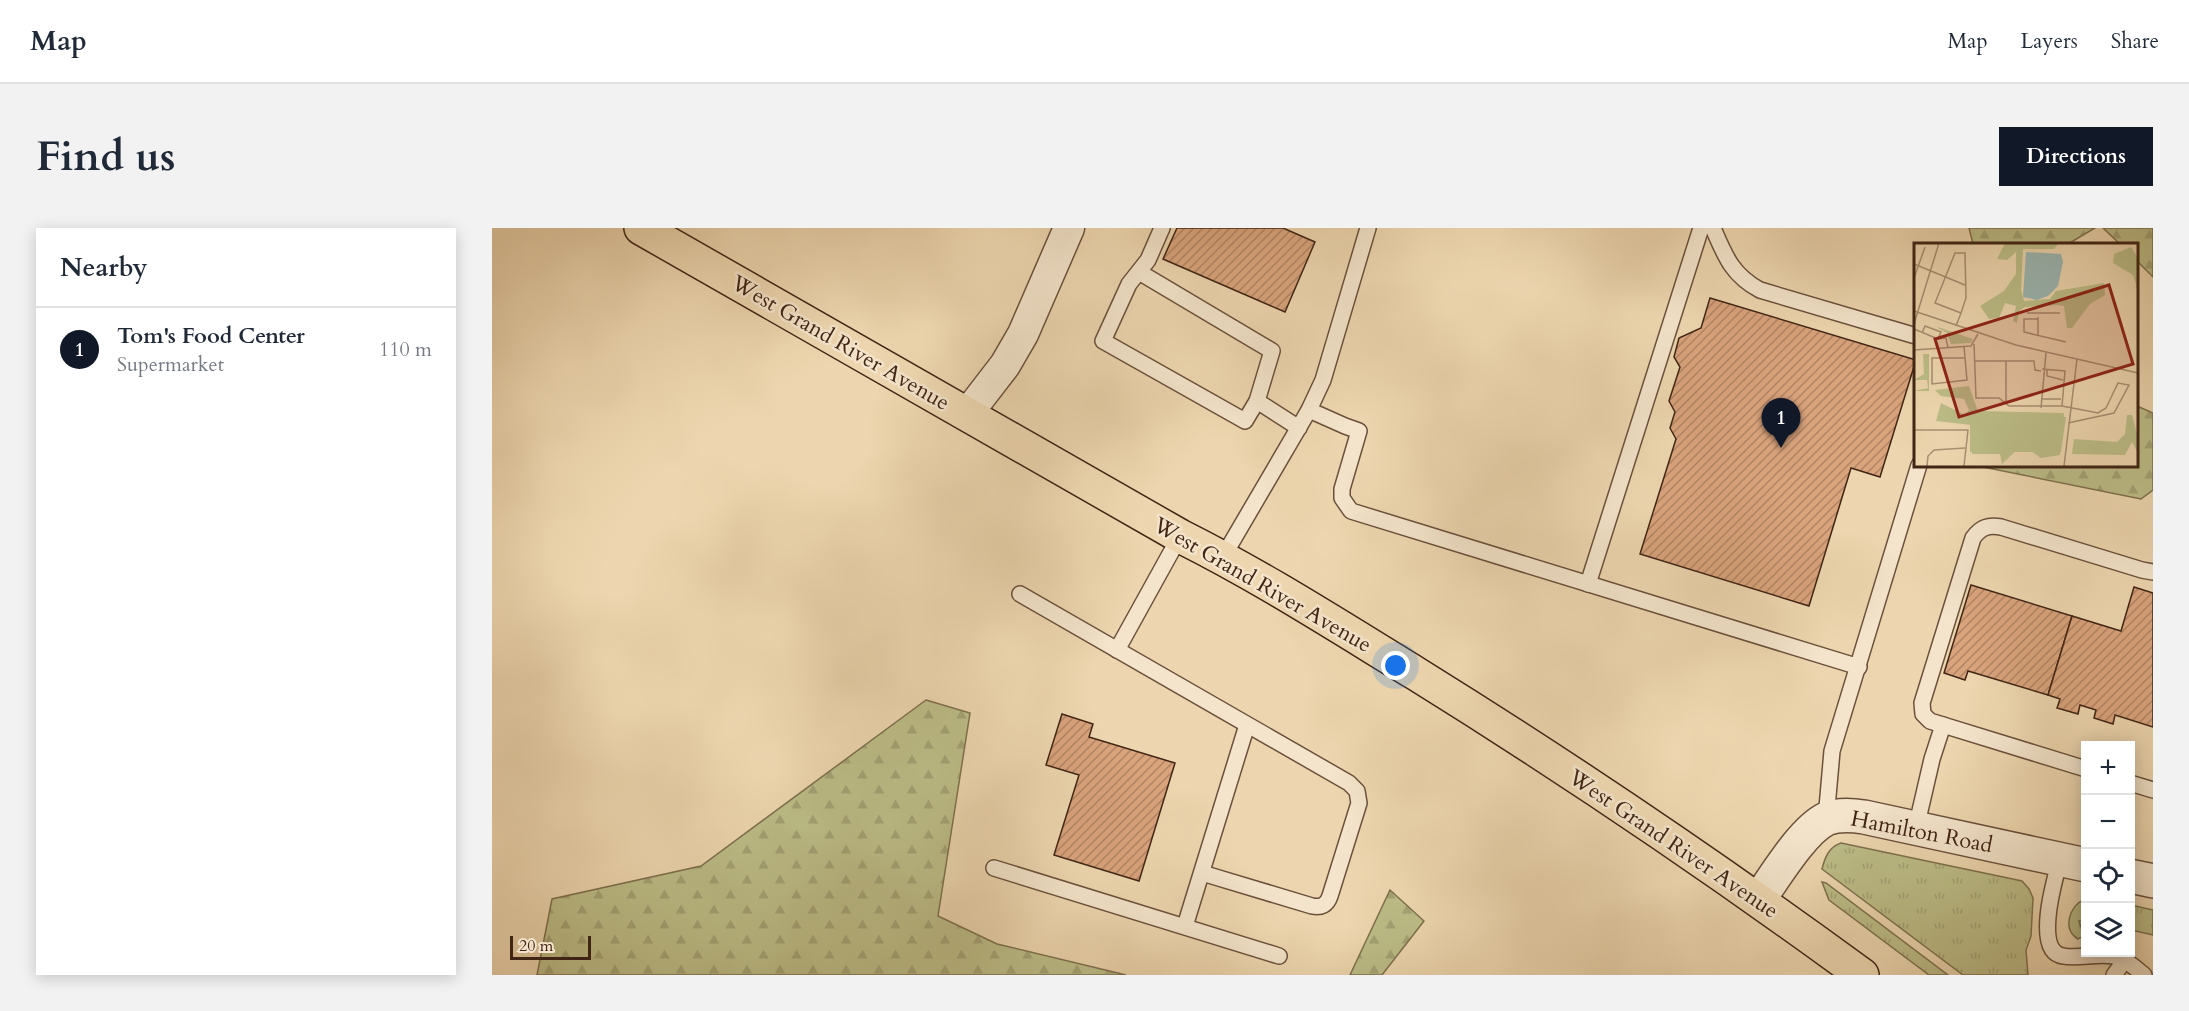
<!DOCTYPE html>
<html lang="en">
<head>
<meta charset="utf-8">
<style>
  body { margin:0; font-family:Cardo,serif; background:#f2f2f3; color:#1f2937 }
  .controls { position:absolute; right:18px; bottom:18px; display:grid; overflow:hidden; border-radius:0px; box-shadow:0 3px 15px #0003 }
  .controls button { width:54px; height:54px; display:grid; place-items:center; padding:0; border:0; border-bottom:2px solid #e0e1e3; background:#fff; color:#1f2937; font:30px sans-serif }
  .scale { position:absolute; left:18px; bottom:15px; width:81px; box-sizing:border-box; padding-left:6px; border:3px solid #402515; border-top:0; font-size:16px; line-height:21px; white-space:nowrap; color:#402515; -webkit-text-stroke:4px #f3e4cb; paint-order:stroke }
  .you { position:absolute; left:904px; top:438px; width:21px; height:21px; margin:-15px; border:4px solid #fff; border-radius:50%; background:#1a73e8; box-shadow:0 0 0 9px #1a73e833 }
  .badge { display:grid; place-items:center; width:39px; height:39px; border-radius:50%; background:#111827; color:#fff; font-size:20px; font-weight:700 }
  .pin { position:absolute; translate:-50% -50px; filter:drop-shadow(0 2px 3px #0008) }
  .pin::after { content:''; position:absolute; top:32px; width:21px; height:18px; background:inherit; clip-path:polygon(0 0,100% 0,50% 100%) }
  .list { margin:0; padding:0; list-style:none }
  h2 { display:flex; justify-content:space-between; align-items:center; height:78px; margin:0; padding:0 24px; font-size:26px }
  h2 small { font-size:20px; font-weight:400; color:#747a83 }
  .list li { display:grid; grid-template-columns:39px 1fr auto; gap:18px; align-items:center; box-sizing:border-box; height:84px; padding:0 24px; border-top:2px solid #e0e1e3 }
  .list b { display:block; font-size:22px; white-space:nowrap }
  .list p { margin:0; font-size:20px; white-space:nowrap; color:#747a83 }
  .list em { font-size:20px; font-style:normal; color:#747a83 }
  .icon { flex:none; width:33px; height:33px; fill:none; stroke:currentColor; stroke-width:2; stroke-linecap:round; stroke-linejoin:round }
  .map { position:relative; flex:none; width:1661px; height:747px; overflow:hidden; border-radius:0px }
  header { display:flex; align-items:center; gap:36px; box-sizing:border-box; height:84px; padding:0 30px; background:#fff; border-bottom:2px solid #e0e1e3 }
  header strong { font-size:28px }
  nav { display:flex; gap:33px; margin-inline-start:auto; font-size:21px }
  .intro { display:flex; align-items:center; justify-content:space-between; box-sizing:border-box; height:144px; padding:0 36px }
  h1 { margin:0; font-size:42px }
  .button { padding:15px 27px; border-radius:0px; background:#111827; color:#fff; font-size:21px; font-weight:700 }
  main { display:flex; gap:36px; padding:0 36px }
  aside { flex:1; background:#fff; border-radius:0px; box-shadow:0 3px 15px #0003 }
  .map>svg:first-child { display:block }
  .grass { fill:url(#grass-tufts); stroke:#7e714e; stroke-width:1.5 }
  .forest { fill:url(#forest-firs); stroke:#7e714e; stroke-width:1.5 }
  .building { fill:url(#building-hatch); stroke:#402515; stroke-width:1.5 }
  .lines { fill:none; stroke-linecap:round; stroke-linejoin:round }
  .service-casing { stroke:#6b513c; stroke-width:18 }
  .minor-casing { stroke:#6b513c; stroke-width:33 }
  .tertiary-casing { stroke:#6b513c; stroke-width:36 }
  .primary-casing { stroke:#402515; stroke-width:36 }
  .service { stroke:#f3e4cb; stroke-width:15 }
  .minor { stroke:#f3e4cb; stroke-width:30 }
  .tertiary { stroke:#f3e4cb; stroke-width:33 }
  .primary { stroke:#edd6af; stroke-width:33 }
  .labels { text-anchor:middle; stroke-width:5; stroke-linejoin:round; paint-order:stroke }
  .street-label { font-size:22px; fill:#402515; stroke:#f3e4cb }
  .inset-road { fill:none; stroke:#a88f71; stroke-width:1.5 }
  .view { fill:#8f2418; fill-opacity:0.15; stroke:#8f2418; stroke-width:3 }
  .inset-edge { fill:none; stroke:#402515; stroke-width:3 }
</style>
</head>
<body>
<header>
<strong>Map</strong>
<nav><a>Map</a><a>Layers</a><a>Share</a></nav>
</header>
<div class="intro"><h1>Find us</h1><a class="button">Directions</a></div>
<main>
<aside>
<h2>Nearby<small></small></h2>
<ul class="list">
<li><span class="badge">1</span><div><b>Tom's Food Center</b><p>Supermarket</p></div><em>110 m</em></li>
</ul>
</aside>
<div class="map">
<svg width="1661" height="747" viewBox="0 0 1661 747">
  <defs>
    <pattern id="grass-tufts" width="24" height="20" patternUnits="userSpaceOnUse" patternTransform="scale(1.5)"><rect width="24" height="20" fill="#bcbd88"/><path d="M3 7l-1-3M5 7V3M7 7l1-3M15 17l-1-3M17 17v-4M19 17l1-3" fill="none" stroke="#a3a274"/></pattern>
    <pattern id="forest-firs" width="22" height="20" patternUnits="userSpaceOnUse" patternTransform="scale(1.5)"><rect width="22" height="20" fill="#bcbd88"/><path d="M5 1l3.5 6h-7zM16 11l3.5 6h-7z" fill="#a3a274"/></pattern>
    <pattern id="building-hatch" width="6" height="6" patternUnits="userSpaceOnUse" patternTransform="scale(1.5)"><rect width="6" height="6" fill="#d9a37c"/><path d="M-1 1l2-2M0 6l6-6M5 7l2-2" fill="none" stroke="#b18564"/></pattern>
  </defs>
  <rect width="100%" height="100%" fill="#edd6af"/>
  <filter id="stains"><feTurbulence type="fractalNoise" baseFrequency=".00333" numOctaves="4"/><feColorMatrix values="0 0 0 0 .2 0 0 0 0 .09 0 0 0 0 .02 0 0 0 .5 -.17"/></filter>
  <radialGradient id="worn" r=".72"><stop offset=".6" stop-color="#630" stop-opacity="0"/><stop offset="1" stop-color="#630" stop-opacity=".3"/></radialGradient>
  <g class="grass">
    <path d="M1349,615l181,38 7,8 4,9 -2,38 -5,14 2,25h-65l-141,-106c3,-12 7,-22 19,-26z"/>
    <polygon points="1330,654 1334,655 1456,747 1437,747 1337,672"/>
    <path d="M1593,671v23l-6,-1 5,15 -6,3c-16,-10 -9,-33 7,-40z"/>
    <polygon points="1639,677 1661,682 1661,707 1639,702"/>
  </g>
  <g class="forest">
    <polygon points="1477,0 1603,0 1576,16 1481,16"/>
    <polygon points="1611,0 1661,0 1661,49 1645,33 1644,16 1628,16"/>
    <polygon points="1645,178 1661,185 1661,262 1649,271 1486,238 1644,237"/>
    <polygon points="434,472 478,485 446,688 505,716 634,747 45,747 60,671 209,638"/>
    <polygon points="898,662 932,693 890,747 858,747"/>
  </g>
  <g class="building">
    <polygon points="685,0 791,0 823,14 793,84 671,31"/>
    <polygon points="1218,70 1424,132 1388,249 1359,240 1317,378 1148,326 1184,211 1178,200 1183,184 1177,173 1188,139 1182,129 1187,110 1209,100"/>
    <polygon points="1479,357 1580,388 1556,467 1476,443 1473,452 1452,445"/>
    <polygon points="1642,359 1661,365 1661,499 1623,487 1621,496 1602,490 1604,482 1588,477 1586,486 1565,480 1568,471 1556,467 1580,388 1629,403"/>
    <polygon points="570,486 601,496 597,509 683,535 647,653 562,627 587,547 554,537"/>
  </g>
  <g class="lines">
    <g class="service-casing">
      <g id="service">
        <polyline points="670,0 656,32 637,56 611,113 753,193 765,173 807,200"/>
        <path d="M1221,0c12,28 19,47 47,62l156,46"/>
        <polyline points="647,44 780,123 765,173"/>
        <polyline points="817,182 853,198 867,203 850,261 850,270 859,283 1367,439"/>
        <polyline points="731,329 817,182 831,152 876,0"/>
        <polyline points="1096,356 1209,0"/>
        <path d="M528,366l329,189 8,8 2,12 -29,93c-3,9 -9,12 -18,10l-110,-33"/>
        <polyline points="625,422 688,308"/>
        <path d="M1594,541l-156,-48 -7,-7 -1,-11 51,-165c8,-11 15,-13 28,-11l141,43 11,2"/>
        <polyline points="1638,555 1661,562"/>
        <polyline points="1334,591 1340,523 1427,237"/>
        <polyline points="1424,600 1440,531 1451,497"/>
        <path d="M1568,632c-5,18 -27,92 3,96 16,3 34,-3 50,0 12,2 22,12 31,19"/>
        <polyline points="502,640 787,728"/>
        <polyline points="693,698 755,497"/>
        <polyline points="1622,747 1633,732"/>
      </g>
    </g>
    <g class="minor-casing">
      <polyline id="minor" points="476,185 513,137 531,106 577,0"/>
    </g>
    <g class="tertiary-casing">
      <g id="tertiary">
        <polyline points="1638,648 1661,653"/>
        <path d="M1267,671c16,-22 43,-68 67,-80 12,-5 25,-4 38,-2l222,48"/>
      </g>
    </g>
    <g class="primary-casing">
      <path id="primary" d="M149,0l539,308c82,41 158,90 235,137 153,95 302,196 447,302"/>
    </g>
    <use href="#service" class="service"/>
    <use href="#minor" class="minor"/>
    <use href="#tertiary" class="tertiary"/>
    <use href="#primary" class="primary"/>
  </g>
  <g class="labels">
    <g class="street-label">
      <text transform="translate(349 114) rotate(30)" y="8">West Grand River Avenue</text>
      <text transform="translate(771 356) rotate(30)" y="8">West Grand River Avenue</text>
      <text transform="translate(1430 603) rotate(11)" y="8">Hamilton Road</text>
      <text transform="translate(1182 615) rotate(34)" y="8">West Grand River Avenue</text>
    </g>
  </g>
  <g transform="translate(1422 15)">
    <rect width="224" height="224" fill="#edd6af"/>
    <path d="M24,85v-1l35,12 -2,4 -20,1 -4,-11zM9,111h6v37h-15l14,-3 -1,-8h-13l10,-6z" fill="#bcbd88"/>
    <path d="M91,0l53,1 -4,5h-31l-2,41 3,11 26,-2 6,-8 48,-8 1,12 -15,9 -18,24h-5l-3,-22 -7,-1 -32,2 -6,4 -2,12 -4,-2 3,-15 -11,-3 -6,15 -10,1 -9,-13 24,-15 12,-17v-22l-9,8 -10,-1zM217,4l6,9v32l-4,-13 -20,-12 1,-9zM55,143l9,25 86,2 -4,42 -19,3 -19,-13 -20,19 -2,-10h-28v-29l-36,-4 5,-18 24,12 4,-5 -5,-11 -23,-3 -6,-6zM213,172h5l5,19v17l-5,-9 -7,13 -53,-1 2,-15 43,3 8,-8z" fill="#bcbd88"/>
    <path d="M56,173l96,1 -5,35h-91z" fill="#bcbd88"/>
    <path d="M112,9l35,2 2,8 -5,24 -10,10 -11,4 -14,-3z" fill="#9bb7b3"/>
    <path class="inset-road" d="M0,21l51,21M0,35l11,-31M0,68l102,34 122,28M113,70h33M124,74v19M124,76h-14v13l42,10M0,81l25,-81M42,83l5,-13 -26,-10 20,-50h10l1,45 -5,15M0,86l24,10 8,-1 2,10M8,90l3,-7 16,6 -3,7M60,101l2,54h23l10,8h53l36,7 8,-5 12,-25 11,2 -15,28 -46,10M50,103l1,12h-33v26l35,-4 -2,-22M0,107l57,-4 7,-12M61,118h59l1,9 6,1M128,126l23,2 -3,35M133,127v6l16,4M127,156h20M92,161v-43M127,165l5,-55M0,187h54l-4,36M13,223l1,-10 6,-6 31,-2M150,223l13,-107"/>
    <path class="view" d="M195,42l24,79 -174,53 -24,-78z"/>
    <rect width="224" height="224" class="inset-edge"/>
  </g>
  <rect width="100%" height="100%" filter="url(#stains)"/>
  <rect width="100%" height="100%" fill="url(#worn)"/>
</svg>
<div class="controls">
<button>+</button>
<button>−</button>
<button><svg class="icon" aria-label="locate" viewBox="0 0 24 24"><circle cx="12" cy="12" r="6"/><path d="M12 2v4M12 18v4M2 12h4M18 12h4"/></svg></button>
<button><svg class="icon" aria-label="layers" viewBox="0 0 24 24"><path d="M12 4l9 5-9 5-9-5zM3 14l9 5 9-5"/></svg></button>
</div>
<div class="scale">20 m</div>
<div class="you"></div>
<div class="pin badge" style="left:1289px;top:220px">1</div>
</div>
</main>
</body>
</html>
